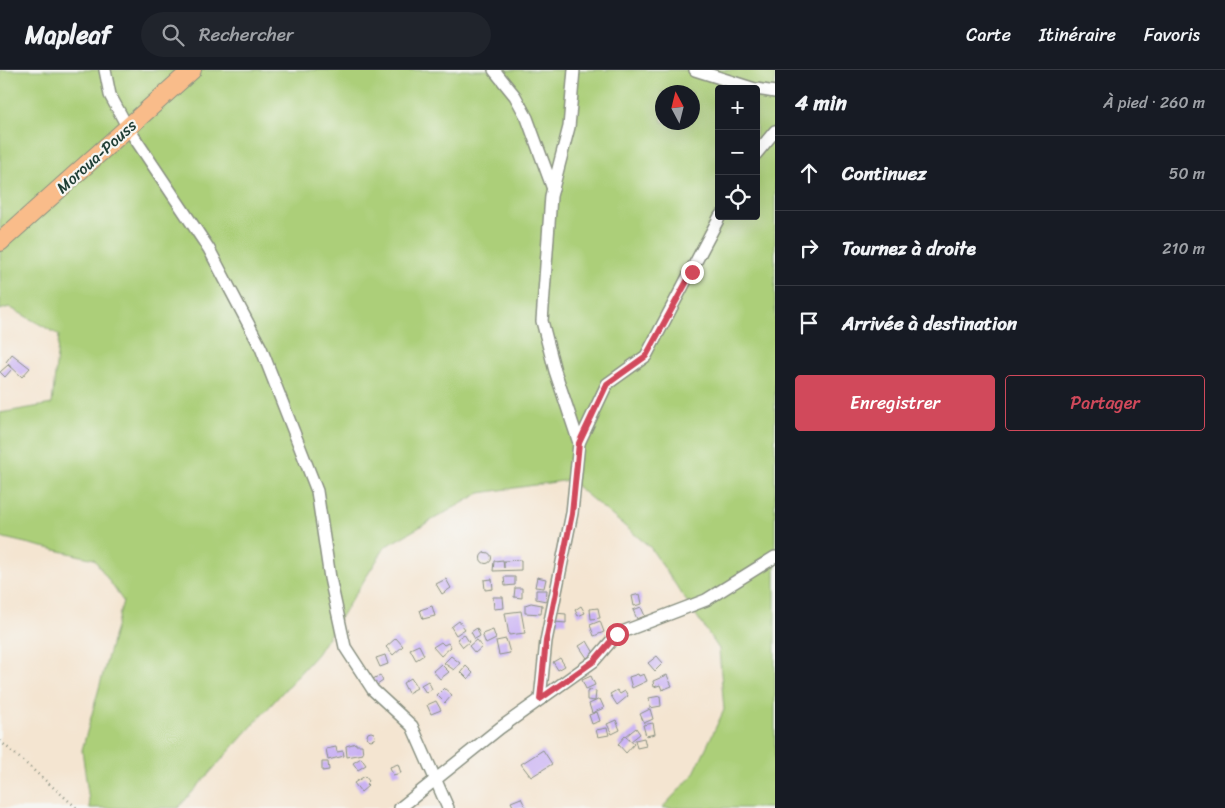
<!DOCTYPE html>
<html lang="fr">
<head>
<meta charset="utf-8">
<style>
  body { margin:0; font-family:Sriracha,sans-serif; background:#20242c; color:#f1f3f6 }
  .controls { position:absolute; right:15px; top:15px; display:grid; overflow:hidden; border-radius:5px; box-shadow:0 5px 20px #0002 }
  .controls button { width:45px; height:45px; display:grid; place-items:center; padding:0; border:0; border-bottom:1px solid #363941; background:#171b24; color:#f1f3f6; font:25px sans-serif }
  .compass { position:absolute; left:655px; top:15px; width:45px; height:45px; border-radius:50%; background:#171b24; box-shadow:0 5px 20px #0002; rotate:353deg }
  .stop { position:absolute; width:15px; height:15px; margin:-11px; border:4px solid #d1495b; border-radius:50%; background:#fff }
  .stop.end { background:#d1495b; border-color:#fff; box-shadow:0 1px 5px #0008 }
  .list { margin:0; padding:0; list-style:none }
  h2 { display:flex; justify-content:space-between; align-items:center; height:65px; margin:0; padding:0 20px; font-size:21px }
  h2 small { font-size:16px; font-weight:400; color:#9ea1a6 }
  .list li { display:grid; grid-template-columns:32px 1fr auto; gap:15px; align-items:center; box-sizing:border-box; height:75px; padding:0 20px; border-top:1px solid #363941 }
  .list b { display:block; font-size:19px; white-space:nowrap }
  .list em { font-size:16px; font-style:normal; color:#9ea1a6 }
  .actions { display:flex; gap:10px; padding:15px 20px }
  .actions a { flex:1; padding:11px 0; border:1px solid #d1495b; border-radius:5px; text-align:center; font-size:18px; color:#d1495b }
  .actions .main { background:#d1495b; color:#fff }
  .icon { flex:none; width:28px; height:28px; fill:none; stroke:currentColor; stroke-width:2; stroke-linecap:round; stroke-linejoin:round }
  .map { position:relative; flex:none; width:775px; height:738px; overflow:hidden }
  header { display:flex; align-items:center; gap:30px; box-sizing:border-box; height:70px; padding:0 25px; background:#171b24; border-bottom:1px solid #363941 }
  header strong { font-size:24px }
  nav { display:flex; gap:28px; margin-inline-start:auto; font-size:18px }
  .search { width:350px; height:45px; background:#20242c; display:flex; align-items:center; gap:12px; box-sizing:border-box; padding:0 18px; border-radius:28px; color:#9ea1a6; font-size:19px }
  main { display:flex }
  aside { flex:1; background:#171b24 }
  .map>svg:first-child { display:block }
  .green { fill:#accf79; stroke:#668656; fill-rule:evenodd }
  .building { fill:#cab2f4 }
  .lines { fill:none; stroke-linecap:round; stroke-linejoin:round }
  .street-casing { stroke:#8a9182; stroke-width:14 }
  .primary-casing { stroke:#8a9182; stroke-width:20 }
  .path { stroke:#8a9182; stroke-width:2.5; stroke-dasharray:1 4; stroke-linecap:butt }
  .street { stroke:#fff; stroke-width:11 }
  .primary { stroke:#f9bc8a; stroke-width:18 }
  .route { stroke:#d1495b; stroke-width:6 }
  .labels { text-anchor:middle; stroke-width:4.5; stroke-linejoin:round; paint-order:stroke }
  .street-label { font-size:16px; fill:#1f3d34; stroke:#f6f6f2 }
</style>
</head>
<body>
<header>
<strong>Mapleaf</strong>
<div class="search"><svg class="icon" aria-label="search" viewBox="0 0 24 24"><circle cx="10" cy="10" r="6"/><path d="M15 15l6 6"/></svg>Rechercher</div>
<nav><a>Carte</a><a>Itinéraire</a><a>Favoris</a></nav>
</header>
<main>
<div class="map">
<svg width="775" height="738" viewBox="0 0 775 738">
  <rect width="100%" height="100%" fill="#f6f6f2"/>
  <filter id="ink" filterUnits="userSpaceOnUse"><feTurbulence type="fractalNoise" baseFrequency=".02" numOctaves="2"/><feDisplacementMap in="SourceGraphic" scale="10" xChannelSelector="R" yChannelSelector="G"/><feConvolveMatrix kernelMatrix="1 2 1 2 8 2 1 2 1" color-interpolation-filters="sRGB"/></filter>
  <filter id="wash" filterUnits="userSpaceOnUse"><feTurbulence type="fractalNoise" baseFrequency=".0096" numOctaves="4" result="noise"/><feDisplacementMap in="SourceGraphic" scale="20" xChannelSelector="R" yChannelSelector="G"/><feGaussianBlur stdDeviation="1.12" result="paint"/><feColorMatrix in="noise" values="0 0 0 0 0 0 0 0 0 0 0 0 0 0 0 0 0 1.4 0 .05"/><feComposite in="paint" operator="in"/></filter>
  <g filter="url(#wash)">
    <rect width="100%" height="100%" fill="#f4e5d1"/>
    <path class="green" d="M0,0h775v738h-113l31,-33 31,-65 -5,-61 -69,-102 -81,-67 -89,13 -94,53 -69,108 -139,154h-88l-8,-58 41,-149 -29,-42 -94,-22v-124l52,-9 7,-69 -50,-28 -9,3zM719,19h37v127h-37zM662,22h30v30h-30z"/>
    <g id="blocks">
      <g class="building">
        <polygon points="12,284 30,298 22,307 6,292"/>
        <polygon points="8,295 12,299 5,307 0,302"/>
        <circle cx="486" cy="488" r="5.5"/>
        <polygon points="503,490 504,498 504,491 521,490 521,500 493,501 494,491"/>
        <polygon points="504,507 515,507 515,515 505,516"/>
        <polygon points="537,507 546,509 544,518 535,517"/>
        <polygon points="446,509 451,518 442,524 436,514"/>
        <polygon points="492,509 493,519 485,520 484,510"/>
        <polygon points="515,518 522,518 522,528 514,527"/>
        <polygon points="536,520 547,520 546,531 536,529"/>
        <polygon points="640,524 642,534 634,536 632,526"/>
        <polygon points="493,527 503,527 504,538 494,539"/>
        <polygon points="531,533 542,535 541,544 525,543 525,535"/>
        <polygon points="432,536 435,546 423,549 420,540"/>
        <polygon points="581,536 585,543 578,546 575,540"/>
        <polygon points="641,537 645,546 637,549 633,540"/>
        <polygon points="598,538 600,548 591,549 590,539"/>
        <polygon points="521,541 525,563 509,565 505,543"/>
        <polygon points="555,543 566,544 566,553 554,552"/>
        <polygon points="459,551 465,559 456,565 451,557"/>
        <polygon points="600,551 604,562 594,566 590,555"/>
        <polygon points="477,558 480,566 475,569 471,562"/>
        <polygon points="493,560 496,569 486,574 482,564"/>
        <polygon points="464,564 469,572 463,577 457,569"/>
        <polygon points="396,568 403,576 393,585 386,577"/>
        <polygon points="506,569 510,583 499,585 496,571"/>
        <polygon points="476,570 482,577 475,583 469,576"/>
        <polygon points="587,571 594,583 587,588 579,576"/>
        <polygon points="441,572 444,575 448,573 451,577 441,586 433,577"/>
        <polygon points="419,575 424,585 416,590 410,579"/>
        <polygon points="385,585 388,594 380,597 376,588"/>
        <polygon points="451,586 460,593 454,600 444,593"/>
        <polygon points="657,586 663,593 655,601 648,593"/>
        <polygon points="560,588 565,596 558,600 553,592"/>
        <polygon points="441,594 449,602 440,609 433,601"/>
        <polygon points="466,596 473,603 468,609 461,602"/>
        <polygon points="638,604 639,606 644,604 647,611 632,618 629,607"/>
        <polygon points="380,605 383,611 377,615 373,609"/>
        <polygon points="667,605 672,616 662,620 660,615 654,617 653,611"/>
        <polygon points="591,606 595,615 586,619 582,610"/>
        <polygon points="411,608 417,618 408,623 403,613"/>
        <polygon points="428,611 432,619 426,623 421,615"/>
        <polygon points="444,618 452,625 445,633 437,625"/>
        <polygon points="590,620 596,621 595,631 587,630 587,622"/>
        <polygon points="617,620 620,624 625,621 628,626 617,635 610,624"/>
        <polygon points="660,626 661,636 650,638 649,628"/>
        <polygon points="600,629 604,638 592,643 589,634"/>
        <polygon points="436,631 441,640 431,644 427,635"/>
        <polygon points="650,639 653,649 644,653 640,644"/>
        <polygon points="597,642 600,651 592,654 589,645"/>
        <polygon points="616,650 620,660 612,664 607,654"/>
        <polygon points="653,653 655,664 646,666 643,655"/>
        <polygon points="607,658 609,665 598,667 596,660"/>
        <polygon points="636,658 640,664 631,671 626,666"/>
        <circle cx="371" cy="666" r="4"/>
        <polygon points="625,666 634,674 626,683 618,674"/>
        <polygon points="644,668 646,676 637,678 635,670"/>
        <polygon points="356,673 356,675 362,675 363,684 347,687 346,676"/>
        <polygon points="336,677 337,682 343,681 344,686 328,690 326,679"/>
        <polygon points="543,680 552,694 531,707 521,694"/>
        <polygon points="361,688 366,695 358,700 353,693"/>
        <polygon points="322,692 328,692 329,700 322,701"/>
        <polygon points="398,694 401,703 393,705 390,697"/>
        <polygon points="365,706 369,711 366,714 368,716 361,722 354,713"/>
        <polygon points="521,728 526,738 514,738 511,732"/>
      </g>
    </g>
  </g>
  <g filter="url(#ink)">
    <use href="#blocks" fill-opacity="0" stroke="#8a9182" stroke-width="1"/>
    <g class="lines">
      <g class="street-casing">
        <g id="street">
          <polyline points="105,0 110,25 128,58 209,179 261,278 317,421 330,508 345,577 373,620 412,656 448,738"/>
          <polyline points="494,0 515,26 527,48 553,119"/>
          <polyline points="695,0 755,19"/>
          <polyline points="756,19 775,22"/>
          <polyline points="756,84 775,61"/>
          <polyline points="579,373 607,314 646,286 720,146"/>
          <polyline points="540,629 546,571 572,443 579,373 555,301 542,251 551,126 569,57 574,0"/>
          <polyline points="400,738 500,658 594,591 617,564 706,530 775,487"/>
        </g>
      </g>
      <g class="primary-casing">
        <polyline id="primary" points="0,172 192,0"/>
      </g>
      <polyline class="path" points="0,671 77,738"/>
      <use href="#street" class="street"/>
      <use href="#primary" class="primary"/>
    </g>
  </g>
  <g class="lines" filter="url(#ink)">
    <polyline class="route" points="617,564 594,591 540,629 546,571 572,444 579,373 607,314 646,286 692,202"/>
  </g>
  <g class="labels">
    <g class="street-label">
      <text transform="translate(96 86) rotate(-42)" y="6">Moroua-Pouss</text>
    </g>
  </g>
</svg>
<div class="controls">
<button>+</button>
<button>−</button>
<button><svg class="icon" aria-label="locate" viewBox="0 0 24 24"><circle cx="12" cy="12" r="6"/><path d="M12 2v4M12 18v4M2 12h4M18 12h4"/></svg></button>
</div>
<svg class="compass" viewBox="-18 -18 36 36"><path d="M0-13l5 13h-10z" fill="#e53935"/><path d="M0 13l5-13h-10z" fill="#9ea1a6"/></svg>
<div class="stop" style="left:617px;top:564px"></div>
<div class="stop end" style="left:692px;top:202px"></div>
</div>
<aside>
<h2>4 min<small>À pied · 260 m</small></h2>
<ul class="list">
<li><svg class="icon" aria-label="ahead" viewBox="0 0 24 24"><path d="M12 20V5M6 11l6-6 6 6"/></svg><div><b>Continuez</b></div><em>50 m</em></li>
<li><svg class="icon" aria-label="right" viewBox="0 0 24 24"><path d="M7 20v-9h11M14 6l5 5-5 5"/></svg><div><b>Tournez à droite</b></div><em>210 m</em></li>
<li><svg class="icon" aria-label="arrive" viewBox="0 0 24 24"><path d="M6 21V4h12l-3 4 3 4H6"/></svg><div><b>Arrivée à destination</b></div></li>
</ul>
<div class="actions"><a class="main">Enregistrer</a><a>Partager</a></div>
</aside>
</main>
</body>
</html>
